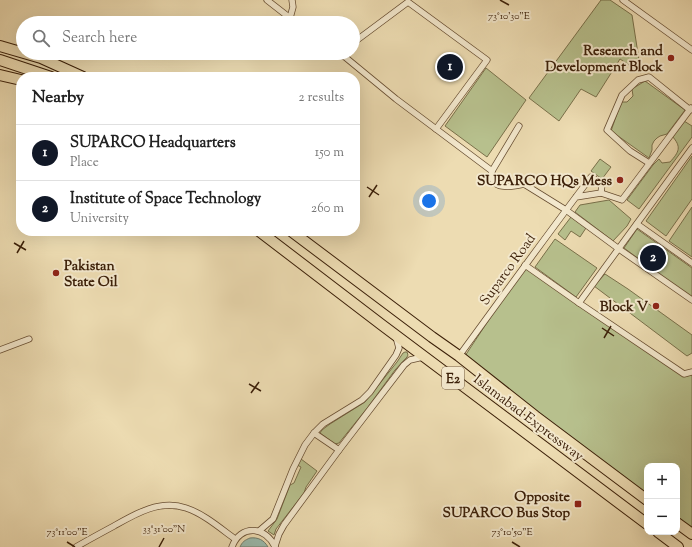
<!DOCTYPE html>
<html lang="en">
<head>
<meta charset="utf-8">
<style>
  body { margin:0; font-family:"Sorts Mill Goudy",serif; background:#f2f2f2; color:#222 }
  .controls { position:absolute; right:12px; bottom:12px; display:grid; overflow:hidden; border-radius:8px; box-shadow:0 4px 16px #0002 }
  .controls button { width:36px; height:36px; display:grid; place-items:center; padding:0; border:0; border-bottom:1px solid #e0e0e0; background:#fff; color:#222; font:20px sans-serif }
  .you { position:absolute; left:429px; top:201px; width:14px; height:14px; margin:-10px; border:3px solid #fff; border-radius:50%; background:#1a73e8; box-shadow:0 0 0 6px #1a73e833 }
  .badge { display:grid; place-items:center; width:26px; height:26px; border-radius:50%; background:#111827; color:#fff; font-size:13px; font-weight:700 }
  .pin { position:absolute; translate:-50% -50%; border:2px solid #fff; box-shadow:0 1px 4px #0006 }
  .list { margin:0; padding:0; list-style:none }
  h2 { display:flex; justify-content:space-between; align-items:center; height:52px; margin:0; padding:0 16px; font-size:17px }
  h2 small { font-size:13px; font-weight:400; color:#767676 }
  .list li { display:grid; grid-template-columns:26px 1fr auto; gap:12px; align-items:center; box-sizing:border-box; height:56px; padding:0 16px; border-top:1px solid #e0e0e0 }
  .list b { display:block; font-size:15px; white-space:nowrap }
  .list p { margin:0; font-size:13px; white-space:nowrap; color:#767676 }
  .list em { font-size:13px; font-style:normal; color:#767676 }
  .icon { flex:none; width:22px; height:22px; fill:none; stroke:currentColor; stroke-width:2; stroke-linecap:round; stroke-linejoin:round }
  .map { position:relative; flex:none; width:692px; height:547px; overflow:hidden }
  .search { position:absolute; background:#fff; box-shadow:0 4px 16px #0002; left:16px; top:16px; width:344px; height:44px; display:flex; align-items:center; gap:10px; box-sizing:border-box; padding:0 14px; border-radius:22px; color:#767676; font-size:15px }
  .panel { position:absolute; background:#fff; box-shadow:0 4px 16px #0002; left:16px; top:72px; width:344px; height:164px; border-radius:16px }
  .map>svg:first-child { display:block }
  .green { fill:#b7c08d; stroke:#79704a }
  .water { fill:#99bbae; stroke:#737d6c }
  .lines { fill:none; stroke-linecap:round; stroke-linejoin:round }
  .street-casing { stroke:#684e32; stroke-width:7 }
  .highway-casing { stroke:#3b1f08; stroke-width:12 }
  .street { stroke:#f3e8cd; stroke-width:5.5 }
  .highway { stroke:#eddcb2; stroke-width:10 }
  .ticks { fill:none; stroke:#3b1f08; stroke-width:1.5 }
  .poi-dot { fill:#8f2418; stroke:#f3e8cd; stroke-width:1.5 }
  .labels { text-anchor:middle; stroke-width:4; stroke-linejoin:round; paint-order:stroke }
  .shield { fill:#f3e8cd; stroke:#725b43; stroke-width:1 }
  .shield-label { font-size:13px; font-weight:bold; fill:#3b1f08 }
  .poi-label { font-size:14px; font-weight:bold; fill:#3b1f08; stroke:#f3e8cd; text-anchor:end }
  .street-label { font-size:14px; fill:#3b1f08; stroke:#f3e8cd }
  .ticks-label { font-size:10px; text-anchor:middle; fill:#3b1f08; stroke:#f3e8cd; stroke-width:4; stroke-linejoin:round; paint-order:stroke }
</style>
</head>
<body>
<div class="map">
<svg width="692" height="547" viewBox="0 0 692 547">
  <rect width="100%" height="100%" fill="#eddcb2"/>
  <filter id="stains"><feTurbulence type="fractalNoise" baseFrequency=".005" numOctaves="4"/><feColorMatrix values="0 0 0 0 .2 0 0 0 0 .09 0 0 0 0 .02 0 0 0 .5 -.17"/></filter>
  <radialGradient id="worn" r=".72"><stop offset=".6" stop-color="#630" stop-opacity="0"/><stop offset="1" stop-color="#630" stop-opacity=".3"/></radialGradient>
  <g class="green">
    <polygon points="601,0 610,0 632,15 641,73 620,59 596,97 581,89 559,121 529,98"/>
    <polygon points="486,68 526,100 487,157 445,126"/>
    <polygon points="645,81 685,110 667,134 660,136 657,138 654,141 652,145 652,150 649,158 611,131 621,102 627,102 633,96 632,89"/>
    <path d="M684,121l8,5v11l-53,72 -12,-9 26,-35 6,-6 3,4 8,-1c9,-10 12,-15 2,-26z"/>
    <polygon points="692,156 692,199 666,236 646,221"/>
    <polygon points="600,159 611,167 602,179 591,171"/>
    <polygon points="609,200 631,219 627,226 613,241 575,212 580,205"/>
    <polygon points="692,207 692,257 669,241"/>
    <polygon points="571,217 586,228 580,237 571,231 565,240 558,234"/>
    <polygon points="637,229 692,268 692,298 624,248"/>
    <polygon points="555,239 597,268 576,297 535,267"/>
    <polygon points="525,265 686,376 692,375 692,528 677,517 677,466 647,466 647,495 463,359"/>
    <polygon points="605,274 628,289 692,335 692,353 687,356 594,286"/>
    <polygon points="405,352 407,352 408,355 407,357 395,370 368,407 339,443 335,444 320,433 322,430 330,424 365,402 397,362 403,353"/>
    <polygon points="301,459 317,471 306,487 304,493 276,529 274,535 268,531 277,519 290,485 294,483 301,467 297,465"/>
  </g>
  <path class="water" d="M250,538c8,-1 14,2 18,9h-28c2,-5 5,-7 10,-9z"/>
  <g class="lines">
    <g class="street-casing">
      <g id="street">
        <polyline points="267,0 290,18"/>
        <polyline points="292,0 293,7 290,18 297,23"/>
        <polyline points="623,0 692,50"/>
        <polyline points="353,43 408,2 487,60 436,129"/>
        <polyline points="337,53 345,57 396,99 492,171"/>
        <path d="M519,126l-27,45c-3,20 20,16 32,13l42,26 53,39 73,51"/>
        <polyline points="649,163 630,151 607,130 622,95 638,80 649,77 690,110"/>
        <polyline points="601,193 622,200 691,108"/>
        <polyline points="637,224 692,263"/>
        <polyline points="525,265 579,303 684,374 692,372"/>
        <polyline points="579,303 692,148"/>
        <polyline points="0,350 29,339"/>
        <path d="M459,356c44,-60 87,-120 132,-179l11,7 -1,9 -25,4"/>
        <polyline points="314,433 339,450"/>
        <polyline points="259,531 273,519 293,469 305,445 314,433 323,424 362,400 370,392 396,355 399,348 396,337"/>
        <polyline points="275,546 279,534 284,525 339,450 404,365 410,360 423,357"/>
        <path d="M76,547c12,-7 25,-14 38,-21 21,-12 46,-27 72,-18 18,6 34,20 49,31"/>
        <path d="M232,547c8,-23 34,-21 43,0"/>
      </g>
    </g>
    <g class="highway-casing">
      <g id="highway">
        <polyline points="0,46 41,58 83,77"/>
        <polyline points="0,60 51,77"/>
        <polyline points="0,75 21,80"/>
        <polyline points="259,231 382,325 647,524"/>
        <polyline points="291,231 432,337 459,356 535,416 647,500"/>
        <polyline points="677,523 692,534"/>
        <polyline points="658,532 678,547"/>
      </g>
    </g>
    <use href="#street" class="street"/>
    <use href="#highway" class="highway"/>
  </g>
  <path class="ticks" d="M500,0l9,5M367,187l12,8M369,197l8,-12M14,243l12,7M17,253l7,-12M602,328l12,8M604,338l7,-12M249,384l12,7M251,393l8,-11M67,542l8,5M512,542l8,5M159,547l5,-9"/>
  <g class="poi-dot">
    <circle cx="671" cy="58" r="4"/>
    <circle cx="620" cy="180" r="4"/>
    <circle cx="56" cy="273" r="4"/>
    <circle cx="656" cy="306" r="4"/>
    <rect x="574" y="500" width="8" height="8" rx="2"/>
  </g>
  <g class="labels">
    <rect class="shield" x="442" y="367" width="22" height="22" rx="3"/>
    <g class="shield-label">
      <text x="453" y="383">E2</text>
    </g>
    <g class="poi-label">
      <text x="663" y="55">Research and<tspan x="663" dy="16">Development Block</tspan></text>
      <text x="612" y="185">SUPARCO HQs Mess</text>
      <text x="64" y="270" text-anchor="start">Pakistan<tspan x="64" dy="16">State Oil</tspan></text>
      <text x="648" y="311">Block V</text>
      <text x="570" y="501">Opposite<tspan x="570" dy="16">SUPARCO Bus Stop</tspan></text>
    </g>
    <g class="street-label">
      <text transform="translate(507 269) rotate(-54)" y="5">Suparco Road</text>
      <text transform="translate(529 417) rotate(37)" y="5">Islamabad Expressway</text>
    </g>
  </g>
  <g class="ticks-label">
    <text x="509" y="19">73°10'30"E</text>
    <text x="164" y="532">33°31'00"N</text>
    <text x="67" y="535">73°11'00"E</text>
    <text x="512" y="535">73°10'50"E</text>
  </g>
  <rect width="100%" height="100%" filter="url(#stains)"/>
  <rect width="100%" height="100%" fill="url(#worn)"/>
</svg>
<div class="controls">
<button>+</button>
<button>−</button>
</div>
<div class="you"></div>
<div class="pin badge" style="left:450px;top:67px">1</div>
<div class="pin badge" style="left:653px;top:258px">2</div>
<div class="search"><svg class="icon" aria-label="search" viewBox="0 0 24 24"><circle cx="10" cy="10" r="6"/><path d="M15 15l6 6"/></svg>Search here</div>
<section class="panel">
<h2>Nearby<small>2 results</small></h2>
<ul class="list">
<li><span class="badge">1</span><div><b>SUPARCO Headquarters</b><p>Place</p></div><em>150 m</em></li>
<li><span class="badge">2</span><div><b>Institute of Space Technology</b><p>University</p></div><em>260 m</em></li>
</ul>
</section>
</div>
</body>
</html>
